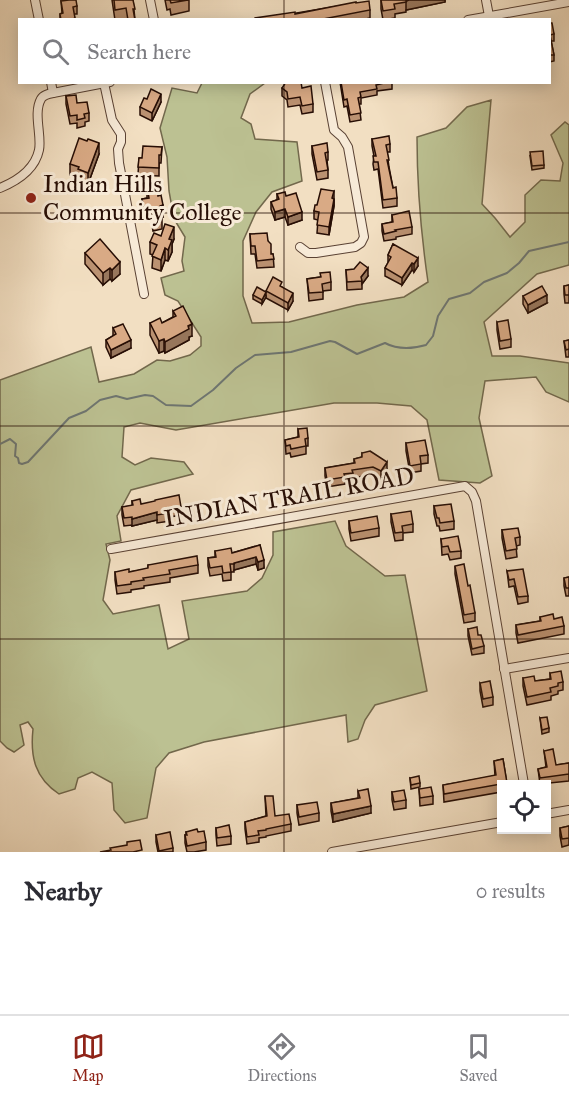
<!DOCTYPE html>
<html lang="en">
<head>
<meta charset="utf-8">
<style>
  body { margin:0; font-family:"IM FELL Great Primer",serif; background:#f2f2f3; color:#2b2b33 }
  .controls { position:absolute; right:18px; bottom:18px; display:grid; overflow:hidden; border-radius:0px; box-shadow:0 3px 15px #0003 }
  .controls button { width:54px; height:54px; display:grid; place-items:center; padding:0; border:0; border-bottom:2px solid #e1e1e2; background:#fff; color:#2b2b33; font:30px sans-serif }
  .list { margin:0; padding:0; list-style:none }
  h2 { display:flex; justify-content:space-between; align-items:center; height:78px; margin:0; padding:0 24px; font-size:26px }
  h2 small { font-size:20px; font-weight:400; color:#7c7c81 }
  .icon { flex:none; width:33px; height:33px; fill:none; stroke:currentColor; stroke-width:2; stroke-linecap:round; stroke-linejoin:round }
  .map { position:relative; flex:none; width:569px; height:852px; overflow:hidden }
  .search { position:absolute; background:#fff; box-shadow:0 3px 15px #0003; left:18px; right:18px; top:18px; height:66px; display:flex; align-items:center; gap:15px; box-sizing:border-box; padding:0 21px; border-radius:0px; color:#7c7c81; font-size:22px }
  .sheet { height:162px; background:#fff }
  nav { display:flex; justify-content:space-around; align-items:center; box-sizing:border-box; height:84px; border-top:2px solid #e1e1e2; background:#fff; font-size:16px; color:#7c7c81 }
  nav a { display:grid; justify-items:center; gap:3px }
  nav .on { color:#8f2418 }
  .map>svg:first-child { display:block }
  .green { fill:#bcc192; stroke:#72684c; stroke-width:1.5 }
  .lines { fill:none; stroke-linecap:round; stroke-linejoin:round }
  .stream { stroke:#6e7672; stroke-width:2 }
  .minor-casing { stroke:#5a4234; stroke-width:10 }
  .minor { stroke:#f7ead7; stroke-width:8 }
  .wall { fill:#bb9272; stroke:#270e05; stroke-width:1.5 }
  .shaded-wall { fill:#98775d; stroke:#270e05; stroke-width:1.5 }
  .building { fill:#d9aa85; stroke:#270e05; stroke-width:1.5 }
  .grid { fill:none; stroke:#270e05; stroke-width:1.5; stroke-opacity:0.55 }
  .poi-dot { fill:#8f2418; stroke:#f7ead7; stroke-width:2 }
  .labels { text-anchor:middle; stroke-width:6; stroke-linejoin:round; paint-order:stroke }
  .poi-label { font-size:24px; fill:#270e05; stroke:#f7ead7; text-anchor:start }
  .street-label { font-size:24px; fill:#270e05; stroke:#f7ead7 }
</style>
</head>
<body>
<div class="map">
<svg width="569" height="852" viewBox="0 0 569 852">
  <rect width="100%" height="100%" fill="#f2dfc2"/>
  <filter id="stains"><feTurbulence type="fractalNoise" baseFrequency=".00333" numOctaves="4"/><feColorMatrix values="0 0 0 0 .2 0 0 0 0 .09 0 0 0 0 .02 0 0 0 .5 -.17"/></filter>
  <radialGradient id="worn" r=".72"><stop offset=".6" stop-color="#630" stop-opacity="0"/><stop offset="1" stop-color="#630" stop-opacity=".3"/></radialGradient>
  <path class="green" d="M202,83h63l-15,11 -9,24 10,6 4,15 42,3 5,39 -30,11 -16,20 -13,29v55l9,27 37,-1 68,-17 47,-8 24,-15c-7,-48 -11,-96 -11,-145l29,-9 21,-21 24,-7 -9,104 13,14 15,19 15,-15v-27l16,-15 19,1 3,-18 -12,-28 14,-13 4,3v140l-32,9 -53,48 8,34h28l49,7v39l-23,-10 -10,-15 -51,4 -6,37 13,58 -12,7 -41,-3 -12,-60 -16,-14 -34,-3h-43l-158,27 -36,-7 -16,4 -2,30 13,8 16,-7 33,4 9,12 -62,16 -14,26 4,25 -15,3 4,16 -7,40 10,14 46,-9 9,44 21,-10 -7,-38 65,-10 15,-13 11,-23v-23l62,-11 11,25 39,30 20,-1 22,116 -52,14 -10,15 -7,19 -10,3 -2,-27 -142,27 -35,11 -13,15 -9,50 -22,5 -11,-13 -2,-27 -20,-11 -14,6 -3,11 -16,5c-24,-16 -29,-37 -26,-65l-5,-7 -8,3 4,20 -10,7 -7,-4 -7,-7v-361l91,-33 8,35 35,-8 23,-14 13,1 20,-6 11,-9v-9l-23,-36 -13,-6 -4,-17 23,-7 -2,-10 3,-24 -11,-18 -5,-28 -2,-34 -7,-29 12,-40 25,5z"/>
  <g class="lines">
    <path class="stream" d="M0,444l10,-5 6,5 -1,12 3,2 1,5 3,1 6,-2 41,-44 17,-7 14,-11 16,-4 11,3 18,-4 8,1 13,9 25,1 22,-16 23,-22 19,-13 36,-3 39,-11 5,1 22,12 28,-11c13,7 27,6 41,2l7,-9 5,-20 11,-17 21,-6 14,-11 23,-9 12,-10 10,-12 40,-9"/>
    <g class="minor-casing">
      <g id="minor">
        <polyline points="35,0 39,20"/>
        <polyline points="150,0 154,20"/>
        <polyline points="486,0 489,16"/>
        <polyline points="468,20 569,2"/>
        <polyline points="51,82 53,93"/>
        <polyline points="104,83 112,120 121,134 121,142 118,149 119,163 144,294"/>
        <path d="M0,188c17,-7 35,-19 39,-38 3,-14 -6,-37 2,-51 2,-4 7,-5 12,-6l57,-11"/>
        <polyline points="300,247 308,253 316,253 355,247 361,243 364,237 348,147 342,137 334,130 325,82"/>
        <polyline points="111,549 465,486 472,492 476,501 524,784"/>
        <polyline points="504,669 569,658"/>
        <polyline points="546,814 569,810"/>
        <polyline points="332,852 502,822"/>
      </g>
    </g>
    <use href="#minor" class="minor"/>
  </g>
  <g class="wall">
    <polygon points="112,0 133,0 135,20 115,20"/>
    <polygon points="165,0 189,0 189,11 171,15 170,9 167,10"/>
    <polygon points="381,0 445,0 445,2 406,10 406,12 395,14 395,18 383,20 381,9"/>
    <polygon points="61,1 77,6 77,14 74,14 75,20 60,20 60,14 62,13"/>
    <polygon points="356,3 370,10 370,18 361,20 255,20"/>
    <polygon points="549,23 554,34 554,41 551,41 554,55 554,61 549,62"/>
    <polygon points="340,82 392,82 392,89 377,91 377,95 361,98 361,104 359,104 361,120 350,122 347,106 344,107"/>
    <polygon points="282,88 302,88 313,104 313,112 302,114 300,105 288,107 287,100 282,96"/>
    <polygon points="66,96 77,103 89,113 89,121 85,122 85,126 77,128 77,123 70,124 66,104"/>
    <polygon points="147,99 161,102 152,121 140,115 140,107"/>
    <polygon points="372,139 390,144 390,152 387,152 389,167 393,188 397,198 397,206 383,208 378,169 374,170 373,164 374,156 372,146"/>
    <polygon points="312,146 328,152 328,160 327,160 328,170 328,178 317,180 312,154"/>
    <polygon points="162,147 161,163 159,163 159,176 138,175 139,158 142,158"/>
    <polygon points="99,154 88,184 78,181 78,178 70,175 70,164"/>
    <polygon points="530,156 544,165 544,168 532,170"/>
    <polygon points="147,185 163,217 162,217 162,229 153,231 151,219 144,221 142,211 142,199 147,198"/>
    <polygon points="334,191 334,206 329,235 317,233 318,220 314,219 314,211 317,205"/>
    <polygon points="277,194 286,196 302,220 288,225 285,217 275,220 271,209 271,202 277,200"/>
    <polygon points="392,215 412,227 412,234 396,237 396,239 384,241 382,231 382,224 392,222"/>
    <polygon points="250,234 268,241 271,254 273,254 274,267 257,268 255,254 251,254"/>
    <polygon points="161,236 174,239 172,244 172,252 168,261 165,260 161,271 152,268 153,255 150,254 150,242"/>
    <polygon points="393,244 418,266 414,272 412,270 402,285 385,276 385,268 388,263 388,255"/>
    <polygon points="85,253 120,274 112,281 110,279 103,285 85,264"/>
    <polygon points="346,270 368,276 362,284 362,289 347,290"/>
    <polygon points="320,277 331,282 331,290 323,291 323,299 309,301 307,279"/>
    <polygon points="569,285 569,303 565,303 564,294 564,286"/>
    <polygon points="282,287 293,301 288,310 266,298 266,297 262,304 253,299 253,295 266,292 266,291"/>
    <polygon points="523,296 547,303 528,313 523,304"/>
    <polygon points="173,311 192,336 189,337 189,340 165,353 164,351 159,353 150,335 150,323 162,323 173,317"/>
    <polygon points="497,322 511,339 511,347 500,349 497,330"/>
    <polygon points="113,328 131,348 111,358 106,347 106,340 113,336"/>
    <polygon points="569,340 569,357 566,357 564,341"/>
    <polygon points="298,429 308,438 308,446 306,446 306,454 291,457 290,453 286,454 285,440 298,437"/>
    <polygon points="406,443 428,455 428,463 421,464 421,471 410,473 406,451"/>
    <polygon points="362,453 387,469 381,479 373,474 353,478 353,480 345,482 345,484 327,487 325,476 325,468 354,463 354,459 362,457"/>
    <polygon points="132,501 141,504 181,507 181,515 170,517 170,521 157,523 157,520 132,526 132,525 124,526 122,515 122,507 132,506"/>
    <polygon points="434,506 454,521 454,529 440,531 439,526 437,526 434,514"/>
    <polygon points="391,514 413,524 413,532 403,533 403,540 395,541 391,522"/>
    <polygon points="349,521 379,528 379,536 351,541 349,529"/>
    <polygon points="502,530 520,537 520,545 516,546 517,557 506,559 502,538"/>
    <polygon points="441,539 461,551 461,558 450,560 448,554 442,555"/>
    <polygon points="260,545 264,568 258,570 256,564 234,570 234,572 231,572 231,580 223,581 222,574 210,576 208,566 208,558 215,557 215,551 232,553"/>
    <polygon points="148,565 198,565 198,573 170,578 170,582 144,586 144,588 131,590 131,592 117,594 115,580 115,572 129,572 148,569"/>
    <polygon points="455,566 475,613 475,621 464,623 455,574"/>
    <polygon points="507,571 528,596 528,602 518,604 514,586 509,587"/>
    <polygon points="569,577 569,596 566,596 564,586 564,578"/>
    <polygon points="540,617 554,619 564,626 564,634 518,643 516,633 516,625 540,621"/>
    <polygon points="468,629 478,635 484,646 484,653 472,655 468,636"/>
    <polygon points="550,673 563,682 563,690 558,691 558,694 551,696 551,700 527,705 523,686 523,678 535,681 550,679"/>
    <polygon points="480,683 493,697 493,705 483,707 480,691"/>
    <polygon points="540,718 549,728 549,732 542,734"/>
    <polygon points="544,751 556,765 569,763 569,781 540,784 538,769 546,767"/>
    <polygon points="503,759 507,784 501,784 501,792 444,802 443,785 495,776 494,761"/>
    <polygon points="410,778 420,783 420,787 411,789"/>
    <polygon points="419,789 433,796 433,804 420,806"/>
    <polygon points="358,791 371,813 333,822 331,811 331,803 358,798"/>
    <polygon points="392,792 406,800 406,808 394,810 392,800"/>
    <polygon points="265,796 275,816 291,824 291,831 266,836 266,837 259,838 259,842 247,844 245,829 245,822 266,816"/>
    <polygon points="297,805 319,813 319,821 299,825 297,813"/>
    <polygon points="569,826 569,845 562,847 560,836 560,828"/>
    <polygon points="216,828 231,836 231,844 217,846 216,835"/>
    <polygon points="186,832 198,832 206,842 206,850 194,852 187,852 185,843 185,835 186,835"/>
    <polygon points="156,835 173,848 173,852 158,852 156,842"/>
  </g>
  <g class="shaded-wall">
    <polygon points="409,0 445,0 445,2 406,10 406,1"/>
    <polygon points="161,94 161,102 152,121 152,113"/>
    <polygon points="99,143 99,154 88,184 88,173"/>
    <polygon points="334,199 334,206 329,235 329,227"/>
    <polygon points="163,205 163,217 160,218 160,206"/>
    <polygon points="285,209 285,217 275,220 275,212"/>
    <polygon points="302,212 302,220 288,225 288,217"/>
    <polygon points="174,227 174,239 172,244 172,252 168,261 169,239"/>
    <polygon points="165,248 165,260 161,271 161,260"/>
    <polygon points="418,258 418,266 414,272 414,264"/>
    <polygon points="120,262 120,274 112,281 112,270"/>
    <polygon points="412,263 412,270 402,285 402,278"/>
    <polygon points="110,268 110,279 103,285 103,273"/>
    <polygon points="368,268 368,276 362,284 361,277"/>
    <polygon points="266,293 266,297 262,304 262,300"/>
    <polygon points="293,293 293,301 288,310 288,303"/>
    <polygon points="547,295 547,303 528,313 528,305"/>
    <polygon points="192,324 192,336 189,337 189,340 165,353 165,342"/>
    <polygon points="164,339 164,351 159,353 159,341"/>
    <polygon points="131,340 131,348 111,358 111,350"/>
    <polygon points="387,462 387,469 381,479 381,471"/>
    <polygon points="157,512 157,520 132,526 132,519"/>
    <polygon points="256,557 256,564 234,570 234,563"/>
    <polygon points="264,560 264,568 258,570 258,562"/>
    <polygon points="371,806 371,813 333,822 333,814"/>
  </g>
  <g class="building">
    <polygon points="69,0 76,0 77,6 73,7 75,18 71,20 61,20 60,14 63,13 61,1"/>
    <polygon points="114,0 133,0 135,9 133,9 135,20 128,20 126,8 115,10"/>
    <polygon points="170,0 188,0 171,3"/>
    <polygon points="381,0 409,0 406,1 406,2 394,4 395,9 383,11"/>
    <polygon points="369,1 370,10 318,20 255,20 255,18 295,12 295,14 356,2 356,3"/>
    <polygon points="549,23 552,23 554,34 550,35 554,55 549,55"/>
    <polygon points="286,82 301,82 302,88 311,86 313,104 302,106 300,97 288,99 287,92 282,88"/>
    <polygon points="341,82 388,82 376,85 377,89 360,92 361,97 358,98 361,113 350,115 347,99 344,100"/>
    <polygon points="151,89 161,94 152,113 140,107 144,98 147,99"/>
    <polygon points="76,95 77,103 87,102 89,113 84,114 85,118 77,120 77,115 70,116 66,96"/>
    <polygon points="389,136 390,144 386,145 389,160 387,160 393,188 396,187 397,198 383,200 378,162 374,162 373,156 376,156 372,139"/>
    <polygon points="79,138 87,141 88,139 99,143 88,173 78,169 79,167 70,164"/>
    <polygon points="327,143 328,152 325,153 328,170 317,172 312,146"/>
    <polygon points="143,146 162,147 161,155 159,155 159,168 138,167 139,158 142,158"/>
    <polygon points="543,151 544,165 532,166 530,152"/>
    <polygon points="156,184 158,196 161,195 163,205 160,206 162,218 153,219 151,208 144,209 142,199 149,198 147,185"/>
    <polygon points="321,189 334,191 332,198 334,199 329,227 317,225 319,212 314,211 315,205 317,205"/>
    <polygon points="285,192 286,196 296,193 302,212 288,217 285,209 275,212 271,202 279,199 277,194"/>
    <polygon points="409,211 412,227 395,230 396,231 384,234 382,224 393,222 392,215"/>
    <polygon points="165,224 174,227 169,239 172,240 168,250 165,248 161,260 152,256 157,245 150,242 154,233 161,236"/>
    <polygon points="267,233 268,241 271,244 271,254 273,254 274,259 257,261 255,246 251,246 250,234"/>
    <polygon points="100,239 120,262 112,270 110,268 103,273 85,253"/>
    <polygon points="393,244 418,258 414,264 412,263 402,278 385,268 391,257 388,255"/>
    <polygon points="360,262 368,268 361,277 362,281 347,282 346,270 354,269"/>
    <polygon points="330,272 331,282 322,284 323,292 309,293 307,279 321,277 320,273"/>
    <polygon points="273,277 282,282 280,286 293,293 288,303 266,291"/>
    <polygon points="569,285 569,295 565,295 564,286"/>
    <polygon points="542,286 547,295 528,305 523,296"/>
    <polygon points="257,287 266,292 262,300 253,295"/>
    <polygon points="183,306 192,324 188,326 189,329 165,342 164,339 159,341 150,323 160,318 162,323 176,316 173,311"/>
    <polygon points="508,320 511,339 500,341 497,322"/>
    <polygon points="123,324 131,340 111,350 106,340 116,334 113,328"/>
    <polygon points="569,340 569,349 566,350 564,341"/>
    <polygon points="307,428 308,438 305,439 306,446 291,449 290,445 286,446 285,440 299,437 298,429"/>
    <polygon points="425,440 428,455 420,456 421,464 410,466 406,443"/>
    <polygon points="370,451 387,462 381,471 373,467 352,470 353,473 344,474 345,477 327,480 325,468 355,463 354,459 362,457 362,453"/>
    <polygon points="179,495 181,507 169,509 170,513 157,515 157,512 132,519 132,517 124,518 122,507 133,505 132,501 140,499 141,504 155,501 155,500"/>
    <polygon points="451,504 454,521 440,523 439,518 437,518 434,506"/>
    <polygon points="411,511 413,524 402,526 403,532 395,533 391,514"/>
    <polygon points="377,516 379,528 351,533 349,521"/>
    <polygon points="518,528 520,537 515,538 517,549 506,551 502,530"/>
    <polygon points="458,536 461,551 450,552 448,546 442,547 441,539"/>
    <polygon points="260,545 264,560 258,562 256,557 234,563 234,564 230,564 231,572 223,573 222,566 210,568 208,558 216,557 215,551 231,548 232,553"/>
    <polygon points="197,556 198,565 169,570 170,574 143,578 144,580 131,582 131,584 117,586 115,572 129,569 129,572 148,568 148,565"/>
    <polygon points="464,564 468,586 470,585 475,613 464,615 455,566"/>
    <polygon points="523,569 528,596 518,597 514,579 509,580 507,571"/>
    <polygon points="569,577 569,588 566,588 564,578"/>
    <polygon points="553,614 554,619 562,617 564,626 518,635 516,625 541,621 540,617"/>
    <polygon points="477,627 478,635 481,635 484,646 472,649 468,629"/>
    <polygon points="561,671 563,682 558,683 558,686 550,688 551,692 527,697 523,678 534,676 535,681 551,679 550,673"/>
    <polygon points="490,681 493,697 483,699 480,683"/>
    <polygon points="547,717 549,728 542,730 540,718"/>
    <polygon points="553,749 556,765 569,763 569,774 540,778 538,769 547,767 544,751"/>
    <polygon points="503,759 507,783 444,794 443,785 496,775 494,761"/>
    <polygon points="419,776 420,783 411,785 410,778"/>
    <polygon points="431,787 433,796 420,798 419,789"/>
    <polygon points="368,789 371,806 333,814 331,803 360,798 358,791"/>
    <polygon points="404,790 406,800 394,802 392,792"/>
    <polygon points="265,796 273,796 275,816 289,814 291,824 266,829 266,830 258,831 259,835 247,837 245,822 267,816"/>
    <polygon points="317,802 319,813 299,817 297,805"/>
    <polygon points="229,825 231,836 217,838 216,828"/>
    <polygon points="569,826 569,838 562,839 560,828"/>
    <polygon points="197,829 198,832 204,831 206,842 187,846 185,835 187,835 186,832"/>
    <polygon points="170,832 173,848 159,851 156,835"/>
    <polygon points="140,840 142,850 133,852 100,852 111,850 110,848 127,845 127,842"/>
  </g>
  <path class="grid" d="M284,0v20M284,82v770M0,213h569M0,426h569M0,639h569"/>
  <circle class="poi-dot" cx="31" cy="198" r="6"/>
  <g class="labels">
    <g class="poi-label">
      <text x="43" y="192">Indian Hills<tspan x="43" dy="28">Community College</tspan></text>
    </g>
    <g class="street-label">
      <text transform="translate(289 497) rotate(-10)" y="8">INDIAN TRAIL ROAD</text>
    </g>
  </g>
  <rect width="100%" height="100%" filter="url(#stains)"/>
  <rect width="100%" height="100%" fill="url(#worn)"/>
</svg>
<div class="controls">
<button><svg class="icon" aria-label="locate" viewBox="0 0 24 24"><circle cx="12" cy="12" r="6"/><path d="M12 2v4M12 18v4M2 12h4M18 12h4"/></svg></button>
</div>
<div class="search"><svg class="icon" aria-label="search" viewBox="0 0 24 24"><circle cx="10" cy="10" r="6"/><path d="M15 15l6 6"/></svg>Search here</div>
</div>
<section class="sheet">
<h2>Nearby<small>0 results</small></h2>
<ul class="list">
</ul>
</section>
<nav>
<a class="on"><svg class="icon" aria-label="map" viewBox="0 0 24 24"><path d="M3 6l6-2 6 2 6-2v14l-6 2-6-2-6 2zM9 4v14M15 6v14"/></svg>Map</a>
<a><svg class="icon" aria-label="directions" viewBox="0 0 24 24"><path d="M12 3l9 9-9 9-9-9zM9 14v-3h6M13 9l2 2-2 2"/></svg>Directions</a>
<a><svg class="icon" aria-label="saved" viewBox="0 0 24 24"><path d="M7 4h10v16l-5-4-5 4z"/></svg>Saved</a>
</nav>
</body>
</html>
